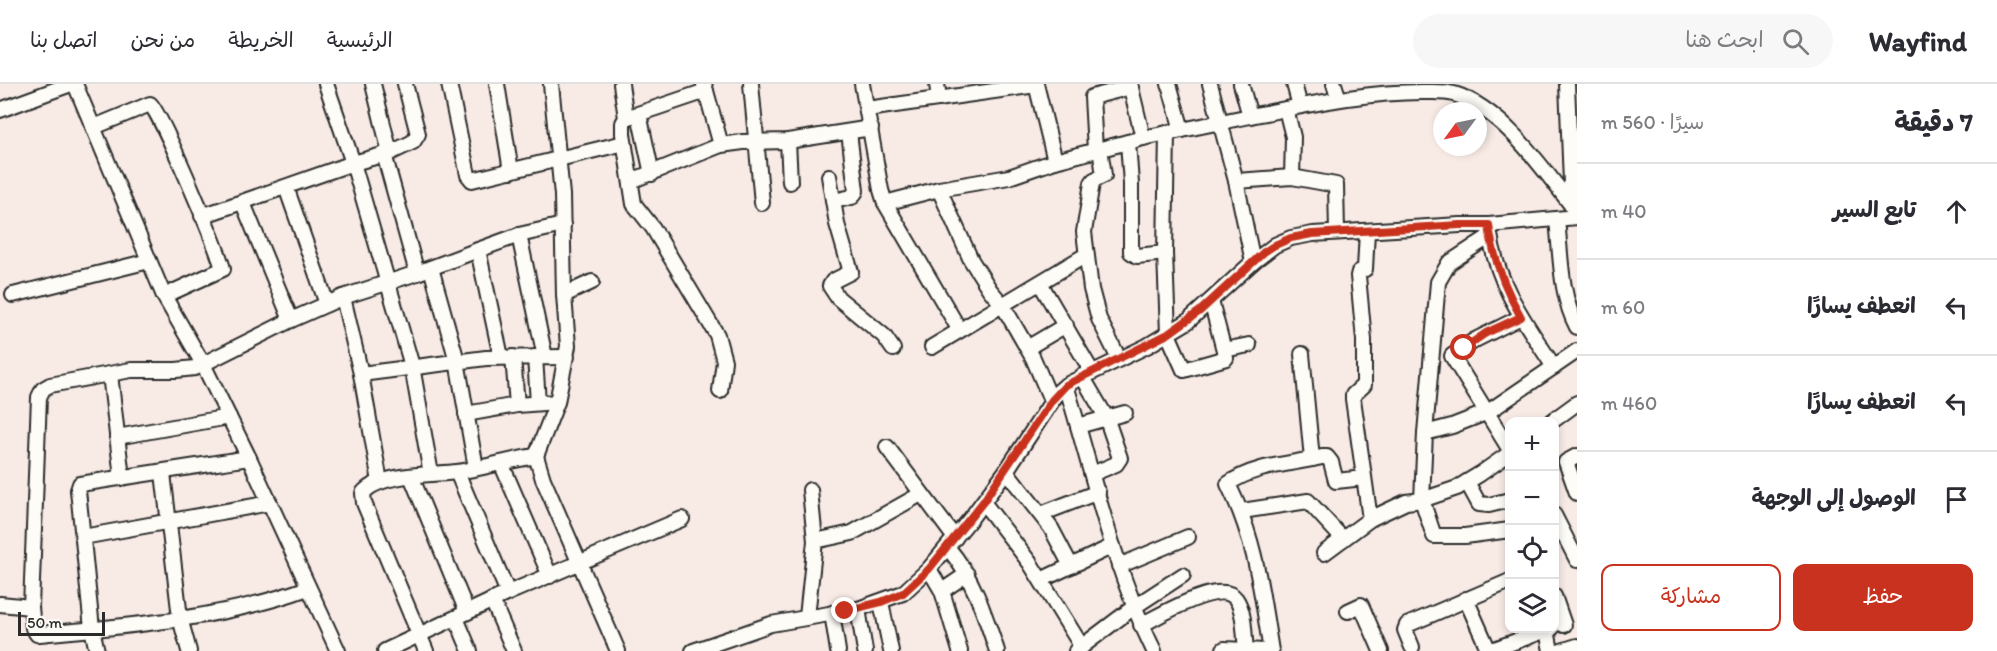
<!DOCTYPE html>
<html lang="ar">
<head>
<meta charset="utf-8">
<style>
  body { margin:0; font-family:Itim,"Playpen Sans Arabic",sans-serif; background:#f7f7f7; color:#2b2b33; direction:rtl }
  .controls { position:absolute; right:18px; bottom:18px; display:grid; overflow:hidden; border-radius:12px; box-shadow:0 3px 9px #0003 }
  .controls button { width:54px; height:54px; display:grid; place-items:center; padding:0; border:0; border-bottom:2px solid #e1e1e2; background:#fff; color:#2b2b33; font:30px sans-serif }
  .compass { position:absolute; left:1433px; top:18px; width:54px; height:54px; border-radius:50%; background:#fff; box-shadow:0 3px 9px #0003; rotate:237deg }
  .scale { position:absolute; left:18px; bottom:15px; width:87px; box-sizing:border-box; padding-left:6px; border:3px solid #2b2b2b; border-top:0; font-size:16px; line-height:21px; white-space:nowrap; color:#2b2b2b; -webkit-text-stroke:4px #fdfcf7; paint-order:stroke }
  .stop { position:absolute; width:18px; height:18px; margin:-14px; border:4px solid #c8321e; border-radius:50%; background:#fff }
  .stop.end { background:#c8321e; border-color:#fff; box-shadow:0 2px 6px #0008 }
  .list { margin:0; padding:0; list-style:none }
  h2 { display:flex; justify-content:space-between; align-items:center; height:78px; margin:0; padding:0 24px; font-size:26px }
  h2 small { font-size:20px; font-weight:400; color:#7c7c81 }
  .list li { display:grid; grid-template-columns:39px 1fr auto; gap:18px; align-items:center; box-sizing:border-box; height:96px; padding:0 24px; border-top:2px solid #e1e1e2 }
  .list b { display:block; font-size:22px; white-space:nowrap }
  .list em { font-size:20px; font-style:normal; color:#7c7c81 }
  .actions { display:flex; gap:12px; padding:18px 24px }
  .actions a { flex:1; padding:14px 0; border:2px solid #c8321e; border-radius:12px; text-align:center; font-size:21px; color:#c8321e }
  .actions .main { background:#c8321e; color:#fff }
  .icon { flex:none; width:33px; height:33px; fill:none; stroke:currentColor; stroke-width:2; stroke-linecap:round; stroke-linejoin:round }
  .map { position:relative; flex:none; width:1577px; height:567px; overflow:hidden; direction:ltr }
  header { display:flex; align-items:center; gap:36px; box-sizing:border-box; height:84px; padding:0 30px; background:#fff; border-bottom:2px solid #e1e1e2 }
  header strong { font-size:28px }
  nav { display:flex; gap:33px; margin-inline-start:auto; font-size:21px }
  .search { width:420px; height:54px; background:#f7f7f7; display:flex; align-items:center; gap:15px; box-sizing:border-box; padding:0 21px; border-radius:33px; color:#7c7c81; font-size:22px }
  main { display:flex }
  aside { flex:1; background:#fff }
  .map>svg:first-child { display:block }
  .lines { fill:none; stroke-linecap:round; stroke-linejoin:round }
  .minor-casing { stroke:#2b2b2b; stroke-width:18 }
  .minor { stroke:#fdfcf7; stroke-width:14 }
  .route { stroke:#c8321e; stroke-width:8 }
</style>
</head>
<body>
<header>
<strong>Wayfind</strong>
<div class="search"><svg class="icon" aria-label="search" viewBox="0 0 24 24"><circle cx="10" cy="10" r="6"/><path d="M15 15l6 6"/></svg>ابحث هنا</div>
<nav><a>الرئيسية</a><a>الخريطة</a><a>من نحن</a><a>اتصل بنا</a></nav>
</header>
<main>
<aside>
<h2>7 دقيقة<small>سيرًا · 560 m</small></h2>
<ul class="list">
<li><svg class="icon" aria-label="ahead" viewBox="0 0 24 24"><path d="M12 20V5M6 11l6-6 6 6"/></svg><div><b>تابع السير</b></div><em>40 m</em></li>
<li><svg class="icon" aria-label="left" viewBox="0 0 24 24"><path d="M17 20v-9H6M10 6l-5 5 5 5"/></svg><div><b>انعطف يسارًا</b></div><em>60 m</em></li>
<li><svg class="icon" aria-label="left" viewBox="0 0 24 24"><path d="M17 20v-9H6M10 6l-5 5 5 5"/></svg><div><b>انعطف يسارًا</b></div><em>460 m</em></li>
<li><svg class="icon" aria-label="arrive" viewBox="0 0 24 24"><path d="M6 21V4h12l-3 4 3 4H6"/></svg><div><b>الوصول إلى الوجهة</b></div></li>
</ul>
<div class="actions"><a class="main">حفظ</a><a>مشاركة</a></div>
</aside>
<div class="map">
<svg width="1577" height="567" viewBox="0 0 1577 567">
  <rect width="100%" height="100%" fill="#f8ebe6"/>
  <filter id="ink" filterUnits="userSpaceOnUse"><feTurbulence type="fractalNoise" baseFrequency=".0167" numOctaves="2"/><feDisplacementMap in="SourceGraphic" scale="12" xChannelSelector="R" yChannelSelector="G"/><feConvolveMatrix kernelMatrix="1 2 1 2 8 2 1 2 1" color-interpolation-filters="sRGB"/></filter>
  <g filter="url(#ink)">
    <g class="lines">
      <g class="minor-casing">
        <g id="minor">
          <polyline points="75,0 164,212 203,280 249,374 338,567"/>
          <polyline points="326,0 353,79 412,282 431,390"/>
          <polyline points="373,0 390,69"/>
          <polyline points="449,0 468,91 472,96 624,59"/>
          <polyline points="497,0 511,87"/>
          <polyline points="551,0 562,111 564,211 568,262 557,318 536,372 543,395 618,567"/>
          <polyline points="621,0 626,34 623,39 623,50 634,120 653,144 717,251 724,277 720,307"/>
          <polyline points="704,0 721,61"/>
          <polyline points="751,0 762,119"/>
          <polyline points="862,0 881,106 885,119 959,245"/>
          <polyline points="937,0 939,15"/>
          <polyline points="1036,0 1055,77"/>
          <polyline points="1130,0 1143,54"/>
          <polyline points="1169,0 1182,46"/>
          <polyline points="1210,0 1236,97 1253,178"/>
          <polyline points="1294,0 1300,22"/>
          <polyline points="1334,0 1339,15"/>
          <polyline points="1567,0 1572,123"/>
          <polyline points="867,25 1036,1"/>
          <polyline points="1286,25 1293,53 1292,93"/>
          <polyline points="0,26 71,0"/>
          <polyline points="639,30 652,90"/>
          <path d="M1250,32c57,-11 114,-24 172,-24 10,0 23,-1 32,2 47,14 89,74 118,112"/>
          <polyline points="626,34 706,7"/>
          <path d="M94,43l56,-23c11,9 68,145 73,165l-59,27"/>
          <polyline points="1167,49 1165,169 1168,250 1184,286 1226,274 1211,217"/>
          <polyline points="788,57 790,98"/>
          <polyline points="1128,58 1131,100 1131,168 1137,172 1165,169"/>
          <polyline points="1100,65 1104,91 1094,96 1092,99 1084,148 1091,205 1099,235 1119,275"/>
          <polyline points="1095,66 1092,13 1131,3"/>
          <polyline points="384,70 417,189"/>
          <polyline points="829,92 837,140 851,188 833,197 830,202 838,214 884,252 893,265"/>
          <polyline points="631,97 721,61 743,58 788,57 871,44"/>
          <polyline points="1236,97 1292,93 1336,101 1337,148"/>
          <polyline points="286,103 327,220"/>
          <polyline points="833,117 852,113 856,107 849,48"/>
          <polyline points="243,119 291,236 343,213 417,189 478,166 519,151 563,141"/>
          <polyline points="885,119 939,105"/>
          <polyline points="202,132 353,79 390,69 413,58 418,50 405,0"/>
          <path d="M1557,136c4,36 3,75 20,107"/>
          <path d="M1489,145c7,55 36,93 65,138"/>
          <polyline points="1367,147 1365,185 1359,188 1358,192 1364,256 1364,301 1353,311 1353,315 1370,435"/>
          <polyline points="519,151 545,273"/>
          <polyline points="1490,152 1449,179 1438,198 1425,349 1422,416 1434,452 1465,452 1510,446"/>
          <polyline points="478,166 501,273"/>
          <polyline points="431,184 457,277 476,384"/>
          <polyline points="1040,199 1092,288"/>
          <polyline points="13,211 149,177"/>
          <polyline points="564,211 592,198"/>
          <polyline points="343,213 361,290 380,398"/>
          <path d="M291,236l-96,48 -19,2h-45l-81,15 -7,4 -4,8 -8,210 2,21 4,6h3c90,-8 183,-15 268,-46"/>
          <polyline points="932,263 1086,171"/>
          <polyline points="1027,264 1066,241"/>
          <polyline points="1224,266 1249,261"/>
          <polyline points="1302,270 1312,375"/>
          <polyline points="513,273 517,321"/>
          <polyline points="535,273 538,319"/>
          <polyline points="110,290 122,394"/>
          <polyline points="361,290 486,274 567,273"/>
          <polyline points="1082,292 1106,333 1120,374 1116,380 1092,390"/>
          <path d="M1066,301c27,89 47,182 88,266"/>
          <polyline points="1051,316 1033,274 1002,220 990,206 971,176 939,105 1009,93 1055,77 1143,54 1250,32 1241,0"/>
          <polyline points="466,330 517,321 557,318"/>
          <polyline points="1551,338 1577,319"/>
          <polyline points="1078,342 1125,329"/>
          <polyline points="1425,349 1452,342 1488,328 1577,267"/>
          <polyline points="117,353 229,333"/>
          <polyline points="887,363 955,454"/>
          <polyline points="1510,366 1452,272 1475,256 1521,233"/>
          <polyline points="1577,372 1566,378 1577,409"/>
          <polyline points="501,379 550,492"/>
          <polyline points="1006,387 1051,444 1071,482"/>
          <polyline points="457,388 508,509"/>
          <polyline points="163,389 180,534 189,567"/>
          <polyline points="411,392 467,528"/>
          <polyline points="1467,398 1479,420 1489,421 1510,416"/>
          <polyline points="983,418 1030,479 1082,563"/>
          <polyline points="1242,427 1308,417 1343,455"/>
          <polyline points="1041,430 1098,408"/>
          <polyline points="1554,431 1577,476"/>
          <polyline points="83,453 270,419"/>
          <polyline points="815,457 852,449 921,410"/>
          <path d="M948,464c25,29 37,67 49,103"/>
          <polyline points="1324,469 1370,435 1406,418 1422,416 1457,404 1480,390 1510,369"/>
          <polyline points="1119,482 1188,453"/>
          <polyline points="929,485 942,507 960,567"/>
          <polyline points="1041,496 1113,462"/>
          <polyline points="942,507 967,490"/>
          <polyline points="1554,512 1564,541"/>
          <polyline points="1466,515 1489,567"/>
          <polyline points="492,516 514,567"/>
          <polyline points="881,518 891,567"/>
          <polyline points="0,520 31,523"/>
          <polyline points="858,525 865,567"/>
          <polyline points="1348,527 1361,521 1381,567"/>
          <polyline points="832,529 838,567"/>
          <polyline points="807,533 815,457 810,406"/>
          <polyline points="456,534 470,567"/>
          <path d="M1141,541c18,-9 80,-47 95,-26 9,13 8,36 10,51"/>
          <polyline points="1547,546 1551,567"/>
          <polyline points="1412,563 1405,546 1407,541 1510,497"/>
          <polyline points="97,567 92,545 78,406 80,400 249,374"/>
          <polyline points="385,567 508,509 682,435"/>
          <path d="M426,567l-62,-148 -1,-10c16,-20 70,-18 94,-21 27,-4 52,-12 79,-16"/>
          <polyline points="693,567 771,540 858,525 903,509 929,485 971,434 1006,387 1058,308 1066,301 1147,262 1187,238 1253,178 1275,161 1291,154 1313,150 1460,141 1489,141 1577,133"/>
          <polyline points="1076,567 1134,523 1183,491"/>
          <polyline points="1224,567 1224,565 1265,567"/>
          <path d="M1271,567c-10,-61 -15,-111 -43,-167 26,-19 64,-20 94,-27h5l4,5 5,19 28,-3"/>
          <polyline points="1489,567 1552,544"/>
          <polyline points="1561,567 1577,562"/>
        </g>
      </g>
      <use href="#minor" class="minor"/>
    </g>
  </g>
  <g class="lines" filter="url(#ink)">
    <path class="route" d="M845,527l36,-9 22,-9 26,-24 54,-67 69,-102 14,-15 102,-51 32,-23 64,-59 11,-7 16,-7 21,-4 148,-9h29c4,34 15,62 32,92l-35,16 -22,15"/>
  </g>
</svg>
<div class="controls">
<button>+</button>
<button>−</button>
<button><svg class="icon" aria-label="locate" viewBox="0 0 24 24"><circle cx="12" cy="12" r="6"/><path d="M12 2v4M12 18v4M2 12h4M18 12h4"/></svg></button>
<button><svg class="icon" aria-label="layers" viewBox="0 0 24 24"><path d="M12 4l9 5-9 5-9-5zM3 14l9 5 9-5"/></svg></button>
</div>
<svg class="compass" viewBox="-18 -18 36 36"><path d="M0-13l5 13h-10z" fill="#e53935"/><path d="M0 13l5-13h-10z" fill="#7c7c81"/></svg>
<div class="scale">50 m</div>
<div class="stop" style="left:1464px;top:264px"></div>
<div class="stop end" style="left:845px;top:527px"></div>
</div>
</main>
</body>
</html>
